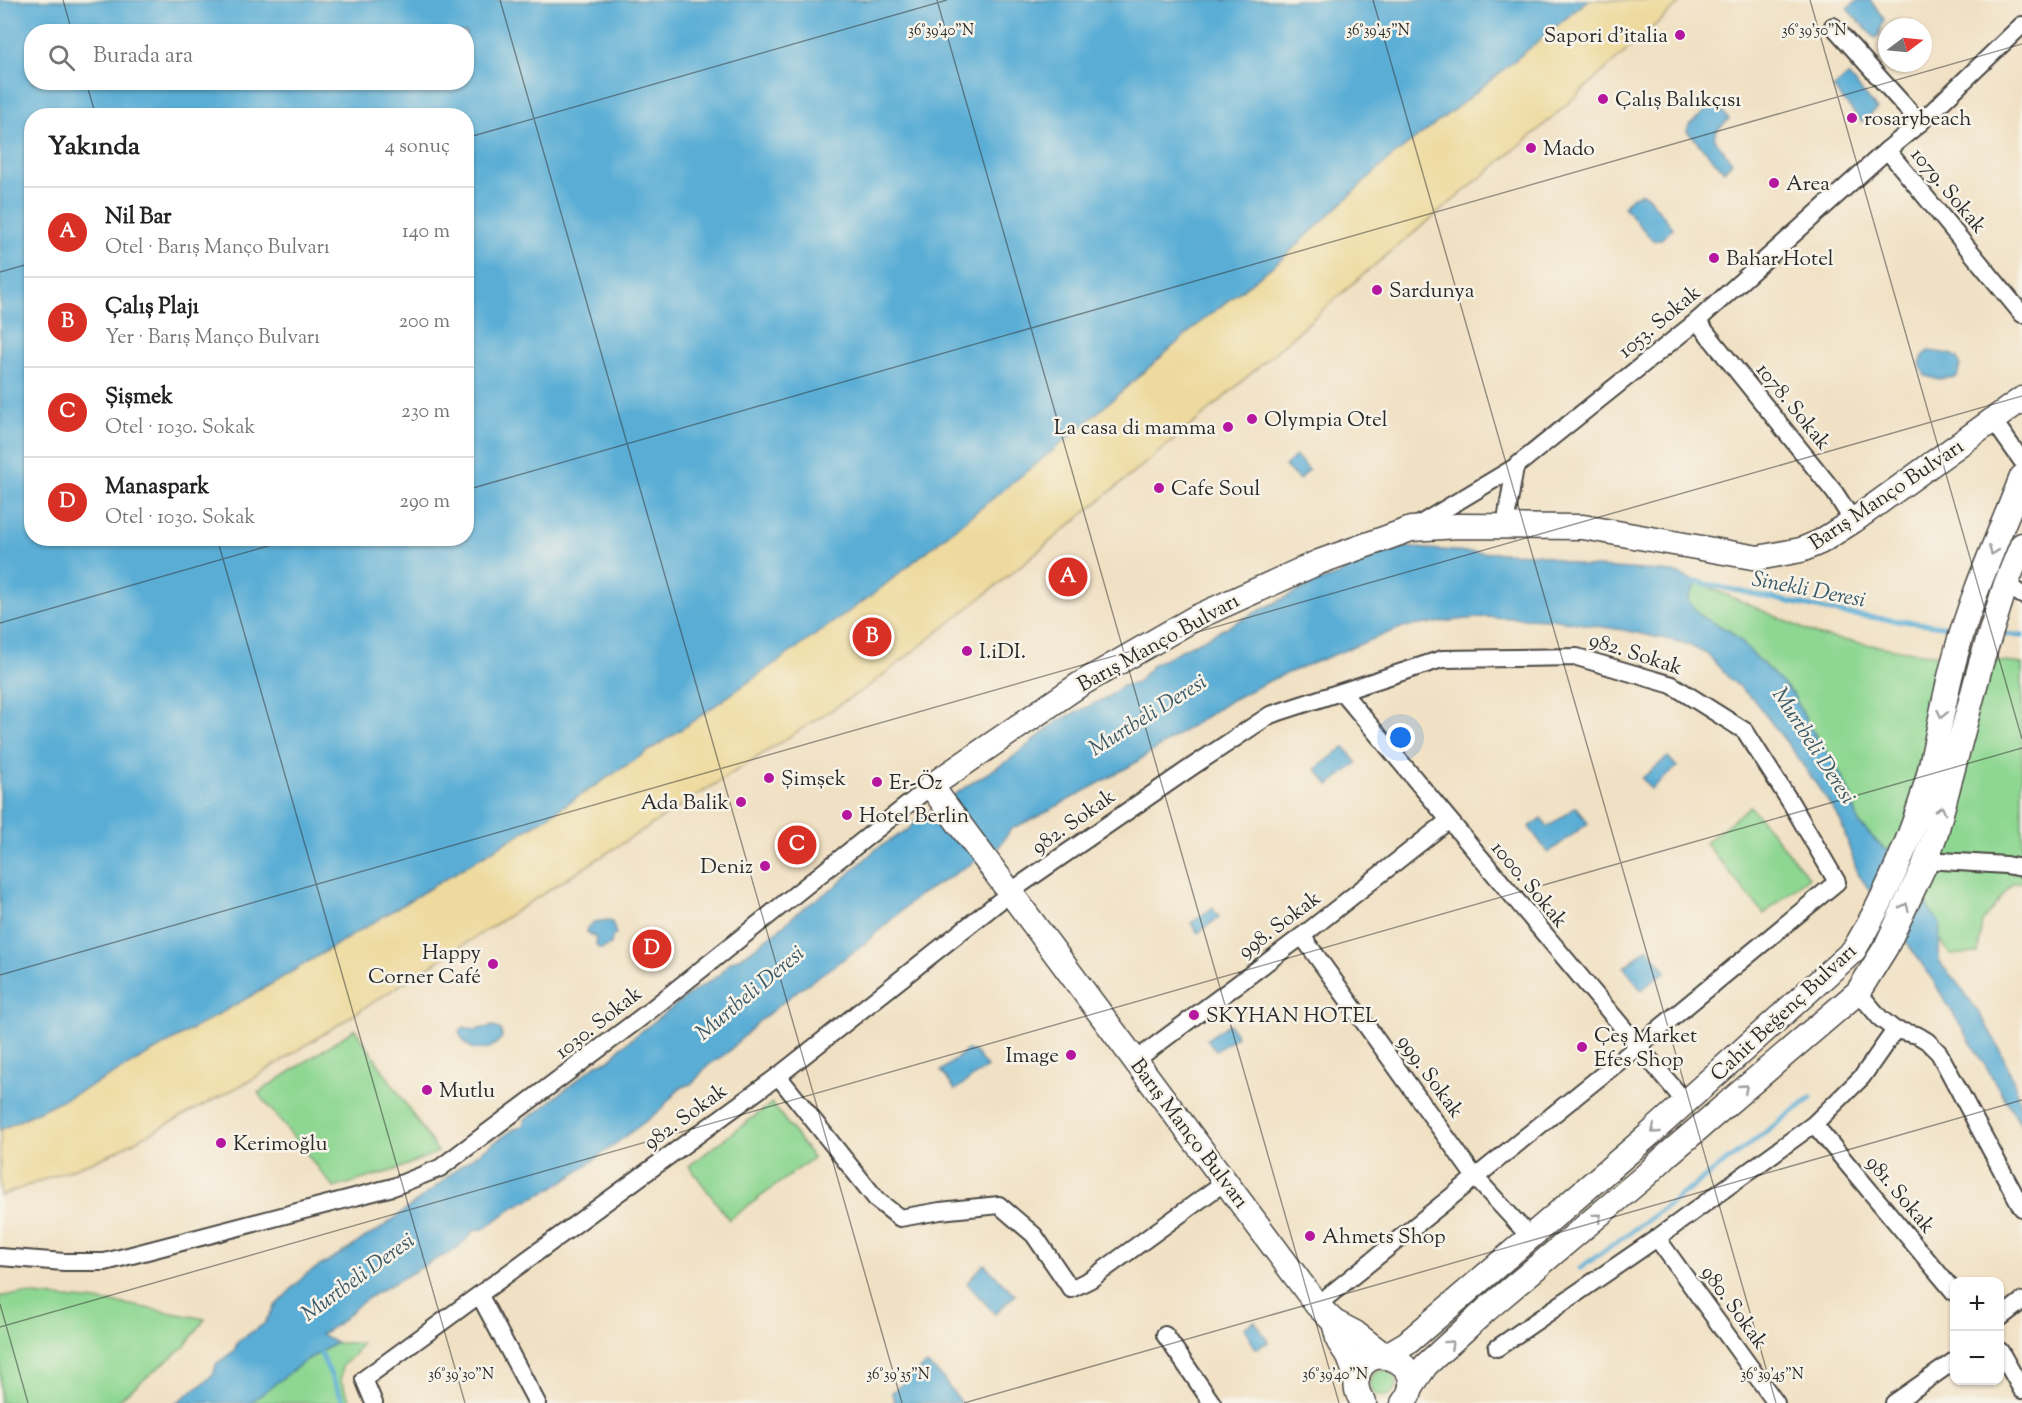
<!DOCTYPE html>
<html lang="tr">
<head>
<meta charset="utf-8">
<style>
  body { margin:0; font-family:"Sorts Mill Goudy",serif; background:#f6f6f6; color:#222 }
  .controls { position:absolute; right:18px; bottom:18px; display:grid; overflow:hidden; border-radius:12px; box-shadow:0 2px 4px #0004 }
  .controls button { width:54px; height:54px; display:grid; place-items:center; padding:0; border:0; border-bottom:2px solid #e0e0e0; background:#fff; color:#222; font:30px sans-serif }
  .compass { position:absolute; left:1878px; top:18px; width:54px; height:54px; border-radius:50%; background:#fff; box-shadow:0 2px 4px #0004; rotate:74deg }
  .you { position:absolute; left:1401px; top:738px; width:21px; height:21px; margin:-15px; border:4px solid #fff; border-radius:50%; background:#1a73e8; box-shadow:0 0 0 9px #1a73e833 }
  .badge { display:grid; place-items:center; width:39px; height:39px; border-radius:50%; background:#d93025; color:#fff; font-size:20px; font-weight:700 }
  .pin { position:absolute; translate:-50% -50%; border:3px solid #fff; box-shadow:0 2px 6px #0006 }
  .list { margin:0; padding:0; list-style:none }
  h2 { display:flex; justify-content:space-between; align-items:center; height:78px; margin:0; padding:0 24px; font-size:26px }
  h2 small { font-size:20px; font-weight:400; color:#767676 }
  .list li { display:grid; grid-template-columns:39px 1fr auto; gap:18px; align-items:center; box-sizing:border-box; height:90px; padding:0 24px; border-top:2px solid #e0e0e0 }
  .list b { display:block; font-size:22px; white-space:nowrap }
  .list p { margin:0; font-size:20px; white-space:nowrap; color:#767676 }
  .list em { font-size:20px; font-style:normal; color:#767676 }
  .icon { flex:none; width:33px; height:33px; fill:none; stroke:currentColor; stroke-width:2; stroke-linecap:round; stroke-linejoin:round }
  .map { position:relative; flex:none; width:2022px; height:1403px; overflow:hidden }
  .search { position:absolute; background:#fff; box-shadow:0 2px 4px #0004; left:24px; top:24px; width:450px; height:66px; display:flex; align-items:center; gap:15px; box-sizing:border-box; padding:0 21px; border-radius:24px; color:#767676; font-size:22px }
  .panel { position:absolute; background:#fff; box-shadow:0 2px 4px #0004; left:24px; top:108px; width:450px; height:438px; border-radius:24px }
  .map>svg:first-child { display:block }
  .green { fill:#8ed792; stroke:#5c815e; stroke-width:1.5 }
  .sand { fill:#eeda9e; stroke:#8c8264; stroke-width:1.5 }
  .water { fill:#5aadd5; stroke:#426c80; stroke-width:1.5; fill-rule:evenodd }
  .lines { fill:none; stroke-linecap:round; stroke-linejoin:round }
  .stream { stroke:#5aadd5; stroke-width:5 }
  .street-casing { stroke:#494642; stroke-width:20 }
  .secondary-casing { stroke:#494642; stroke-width:27 }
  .street { stroke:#fff; stroke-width:16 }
  .secondary { stroke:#fff; stroke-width:24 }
  .oneway { stroke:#a0a0a0 }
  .ticks { fill:none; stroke:#2b2b2b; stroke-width:1.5; stroke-opacity:0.45 }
  .poi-dot { fill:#b5179e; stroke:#f7f3e8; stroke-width:2 }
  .labels { text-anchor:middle; stroke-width:5; stroke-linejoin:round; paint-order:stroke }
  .poi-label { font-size:21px; fill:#2b2b2b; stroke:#f7f3e8; text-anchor:start }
  .street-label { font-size:21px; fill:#2b2b2b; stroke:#f7f3e8 }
  .water-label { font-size:22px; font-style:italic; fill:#3b5866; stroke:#f7f3e8 }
  .ticks-label { font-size:15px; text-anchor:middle; fill:#2b2b2b; stroke:#f7f3e8; stroke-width:5; stroke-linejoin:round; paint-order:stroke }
</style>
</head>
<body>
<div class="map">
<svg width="2022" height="1403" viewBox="0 0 2022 1403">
  <rect width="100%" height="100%" fill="#f7f3e8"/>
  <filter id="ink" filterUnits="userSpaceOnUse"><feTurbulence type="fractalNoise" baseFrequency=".0167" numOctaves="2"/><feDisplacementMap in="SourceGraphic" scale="12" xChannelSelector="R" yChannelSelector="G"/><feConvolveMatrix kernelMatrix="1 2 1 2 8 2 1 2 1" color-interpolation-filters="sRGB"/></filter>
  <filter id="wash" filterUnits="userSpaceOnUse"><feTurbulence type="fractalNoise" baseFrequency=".008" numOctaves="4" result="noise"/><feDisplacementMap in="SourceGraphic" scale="24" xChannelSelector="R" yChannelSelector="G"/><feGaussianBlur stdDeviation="1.35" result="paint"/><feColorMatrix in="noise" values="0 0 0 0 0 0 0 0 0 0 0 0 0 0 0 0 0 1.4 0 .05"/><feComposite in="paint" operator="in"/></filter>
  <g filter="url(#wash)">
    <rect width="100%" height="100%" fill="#f1e1c4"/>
    <g class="green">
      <polygon points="1697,582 1820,636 1906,651 2022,664 2022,882 2013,883 1982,922 1978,953 1950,955 1883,848 1859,823 1851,796 1837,767 1809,726 1793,694 1730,631 1702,617 1687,600"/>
      <polygon points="1750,806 1809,877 1764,914 1705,843"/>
      <polygon points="355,1029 438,1152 395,1170 334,1188 258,1093"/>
      <polygon points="772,1103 813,1158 729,1220 689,1166"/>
      <polygon points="24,1294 119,1303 205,1319 185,1346 115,1403 0,1403 0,1296"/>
      <polygon points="336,1343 361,1343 354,1355 342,1366 341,1381 351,1403 250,1403 305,1361"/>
      <circle cx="1383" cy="1383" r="13"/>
    </g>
    <polygon class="sand" points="1588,0 1683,0 1536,132 1358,279 1204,415 986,594 872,684 253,1079 107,1156 0,1196 0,1130 103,1080 263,989 536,824 676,733 872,595 1072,435 1203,320 1283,258 1389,159 1469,98"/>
    <g class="water">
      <path d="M0,0h1588l-119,98 -80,61 -106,99 -80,62 -131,115 -200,160 -196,138 -140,91 -273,165 -160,91 -103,50zM32,32h434v50h-434zM32,116h434v422h-434z"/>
      <polygon points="1858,0 1870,0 1884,19 1879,35 1875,38 1847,9"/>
      <polygon points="1848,75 1877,109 1862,122 1833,88"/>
      <polygon points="1715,103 1729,119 1716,131 1714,138 1732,162 1724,171 1687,131 1689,125"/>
      <polygon points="1642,193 1647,196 1673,228 1661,239 1653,241 1624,207 1631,197"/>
      <polygon points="1929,351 1951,354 1958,358 1960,365 1957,377 1938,379 1925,376 1920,364 1923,356"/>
      <polygon points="1296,456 1309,470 1299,480 1285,466"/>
      <path d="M1402,547l65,5 71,2 44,12 92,6 23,10 -10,18 15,17 28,14 63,63 16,32 28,41 14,29 8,27 24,25 6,2 51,74 -1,38c35,37 83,111 83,164l-93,-152 -71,-100 -18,-55 -46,-67 -40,-52 -25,-22 -22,-24 -23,-11 -61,-13 -71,-11 -69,-2 -80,10 -130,52 -45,23 -98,64 -91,50 -28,13 -12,18 -81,49 -60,53 -61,42 -40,32 -30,30 -21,14 -13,16 -13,5 -20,22 -18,14 -70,52 -27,16 -30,14 -31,23 -10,1c-10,13 -20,23 -36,28l-62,35 -19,13 -19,18 -17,10 15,9 -31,18 -55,42h-74l29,-21 9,-9 2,-9 18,-13 4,-10 26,-17 11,-18 31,-32 46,-27 12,-9 12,-6 56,-42 28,-24 53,-36 9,-4 4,-8 11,-6 60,-48 11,-3 6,-5 7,-9 69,-53 31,-20 8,-11 17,-9 32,-24 20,-18 39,-27 39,-36 33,-20 5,-7 62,-42 32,-19 50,-40 50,-24 14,-11 15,-3 15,-18 162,-82 24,-8 16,-11z"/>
      <polygon points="1344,747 1357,763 1329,785 1316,769"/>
      <polygon points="1668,757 1677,767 1651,789 1642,778"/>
      <polygon points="1576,807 1588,823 1548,853 1529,827 1541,818 1548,827"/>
      <polygon points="1212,908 1219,917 1198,933 1191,923"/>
      <polygon points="609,920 612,922 616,934 612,937 611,945 601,949 597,947 595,937 587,932 587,928 594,922"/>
      <polygon points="1648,948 1666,971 1641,990 1624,967"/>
      <polygon points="1229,1024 1237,1036 1216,1051 1207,1039"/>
      <path d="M493,1026l8,4 1,7c-13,18 -35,17 -43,-5l5,-5 10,3z"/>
      <polygon points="967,1050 975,1052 987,1067 955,1090 941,1071"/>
      <polygon points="984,1264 1015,1295 995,1314 967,1283"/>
      <polygon points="1255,1321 1268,1342 1256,1349 1244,1328"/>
      <polygon points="927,1364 941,1376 961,1403 894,1403 892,1392"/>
    </g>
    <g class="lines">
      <g class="stream">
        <polyline points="1693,583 1697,582 1845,614 1958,628"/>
        <polyline points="1997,633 2022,636"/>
        <polyline points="1580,1268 1667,1206 1811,1098"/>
        <polyline points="320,1352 344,1403"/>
      </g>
    </g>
  </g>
  <g filter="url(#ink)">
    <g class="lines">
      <g class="street-casing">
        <g id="street">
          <polyline points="1833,26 1920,123"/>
          <polyline points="1887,150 2022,314"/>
          <polyline points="1697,321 1835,493 1853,521"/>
          <polyline points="1993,420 2022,461"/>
          <polyline points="1505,526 1515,467"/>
          <polyline points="1415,527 1515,467 1697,321 1887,150 1920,123 2022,25"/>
          <polyline points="2006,584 2022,595"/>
          <polyline points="1342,692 1686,1103"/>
          <polyline points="1926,860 2006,865 2022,868"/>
          <polyline points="1302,936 1475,1177 1530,1237"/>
          <polyline points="1858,992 1880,1018 1895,1030 1917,1035 1927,1041 1939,1053 2022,1208"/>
          <polyline points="1136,1060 1302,936 1448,821"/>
          <polyline points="778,1076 877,1200 900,1218 940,1211 999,1205 1034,1235 1071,1289 1091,1279 1226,1181"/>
          <polyline points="1814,1124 1954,1292"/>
          <polyline points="1657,1238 1776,1403"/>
          <polyline points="0,1257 64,1262 105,1262 393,1187 440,1168 643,1016 931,786"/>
          <polyline points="480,1296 537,1403"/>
          <polyline points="2000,1318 2022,1301"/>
          <polyline points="1165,1335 1212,1403"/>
          <polyline points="1497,1348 1657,1238 1814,1124 1862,1077 1895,1030"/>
          <polyline points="2000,1351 2022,1390"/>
          <polyline points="374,1403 364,1379 778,1076 1020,885 1193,766 1270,715 1442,659 1577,657 1672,685 1745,731 1791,803 1837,882 1637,1047 1317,1305"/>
          <polyline points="1894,1403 1954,1361"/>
        </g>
      </g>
      <g class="secondary-casing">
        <g id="secondary">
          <polyline points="1334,1322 1339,1342 1349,1357 1357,1378"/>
          <polyline points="1385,1356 1355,1333 1334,1322 1317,1305 931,786 1079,685 1195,618 1319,562 1411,529 1458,526 1583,527 1758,558 1801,550 1820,542 1853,521 2022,399"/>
          <path d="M1385,1356l22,-13 243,-209 204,-184c32,-54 58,-112 74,-172 10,-40 16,-81 27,-121 16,-61 44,-121 67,-180"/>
          <polyline points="1411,1387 1426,1365 1486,1310 1645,1176 1666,1156 1858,992 1886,947 1924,866 1936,832 1981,663 2006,584 2022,545"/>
          <path d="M1364,1403c-7,-8 -9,-16 -7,-26 10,-42 77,-12 46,26"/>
        </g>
      </g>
      <use href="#street" class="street"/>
      <use href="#secondary" class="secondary"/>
    </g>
    <defs><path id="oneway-chevron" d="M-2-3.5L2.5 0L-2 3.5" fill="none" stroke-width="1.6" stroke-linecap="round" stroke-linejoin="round" transform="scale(1.5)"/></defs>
    <g class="oneway">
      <use href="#oneway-chevron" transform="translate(1993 551) rotate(111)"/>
      <use href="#oneway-chevron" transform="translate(1942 714) rotate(102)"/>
      <use href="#oneway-chevron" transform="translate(1941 810) rotate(-75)"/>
      <use href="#oneway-chevron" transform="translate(1905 907) rotate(-65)"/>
      <use href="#oneway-chevron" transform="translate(1744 1088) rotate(-41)"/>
      <use href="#oneway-chevron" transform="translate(1655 1130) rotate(139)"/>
      <use href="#oneway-chevron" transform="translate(1598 1217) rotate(-40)"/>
      <use href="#oneway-chevron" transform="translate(1450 1344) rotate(-42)"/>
    </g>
  </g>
  <path class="ticks" d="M63,0l9,32M500,0l402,1403M937,0l402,1403M1373,0l403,1403M1810,0l212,739M86,82l10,34M466,138l481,-138M0,272l32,-9M466,490l1556,-446M217,538l248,865M0,623l296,-85M0,975l2022,-579M0,1304l28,99M0,1327l2022,-579M964,1403l1058,-303"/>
  <g class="poi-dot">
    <circle cx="1680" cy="35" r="6"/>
    <circle cx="1603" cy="99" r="6"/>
    <circle cx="1852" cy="118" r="6"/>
    <circle cx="1531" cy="148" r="6"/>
    <circle cx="1774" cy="183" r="6"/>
    <circle cx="1714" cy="258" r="6"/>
    <circle cx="1377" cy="290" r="6"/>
    <circle cx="1252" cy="419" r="6"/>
    <circle cx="1228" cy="427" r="6"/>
    <circle cx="1159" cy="488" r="6"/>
    <circle cx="967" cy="651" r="6"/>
    <circle cx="769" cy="778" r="6"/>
    <circle cx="877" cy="782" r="6"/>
    <circle cx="741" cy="802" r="6"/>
    <circle cx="847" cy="815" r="6"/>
    <circle cx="765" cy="866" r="6"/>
    <circle cx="493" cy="964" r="6"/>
    <circle cx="1194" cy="1015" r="6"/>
    <circle cx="1582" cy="1047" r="6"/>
    <circle cx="1071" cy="1055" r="6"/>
    <circle cx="427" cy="1090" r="6"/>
    <circle cx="221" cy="1143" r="6"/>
    <circle cx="1310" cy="1236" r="6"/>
  </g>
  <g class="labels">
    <g class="poi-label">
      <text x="1668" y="42" text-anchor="end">Sapori d'italia</text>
      <text x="1615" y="106">Çalış Balıkçısı</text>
      <text x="1864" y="125">rosarybeach</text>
      <text x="1543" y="155">Mado</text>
      <text x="1786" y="190">Area</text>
      <text x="1726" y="265">Bahar Hotel</text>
      <text x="1389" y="297">Sardunya</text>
      <text x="1264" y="426">Olympia Otel</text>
      <text x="1216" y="434" text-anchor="end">La casa di mamma</text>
      <text x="1171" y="495">Cafe Soul</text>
      <text x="979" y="658">I.iDI.</text>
      <text x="781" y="785">Şimşek</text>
      <text x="889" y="789">Er-Öz</text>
      <text x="729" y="809" text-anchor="end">Ada Balik</text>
      <text x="859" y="822">Hotel Berlin</text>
      <text x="753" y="873" text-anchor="end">Deniz</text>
      <text x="481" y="959" text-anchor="end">Happy<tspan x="481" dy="24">Corner Café</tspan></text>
      <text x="1206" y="1022">SKYHAN HOTEL</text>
      <text x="1594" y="1042">Çeș Market<tspan x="1594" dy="24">Efes Shop</tspan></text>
      <text x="1059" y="1062" text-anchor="end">Image</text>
      <text x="439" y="1097">Mutlu</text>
      <text x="233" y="1150">Kerimoğlu</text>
      <text x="1322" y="1243">Ahmets Shop</text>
    </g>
    <g class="street-label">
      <text transform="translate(1949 190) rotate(50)" y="7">1079. Sokak</text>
      <text transform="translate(1659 321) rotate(-40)" y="7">1053. Sokak</text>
      <text transform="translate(1794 406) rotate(51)" y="7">1078. Sokak</text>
      <text transform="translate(1886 494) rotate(-34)" y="7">Barış Manço Bulvarı</text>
      <text transform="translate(1158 642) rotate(-29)" y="7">Barış Manço Bulvarı</text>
      <text transform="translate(1636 653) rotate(18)" y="7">982. Sokak</text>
      <text transform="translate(1073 821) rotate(-35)" y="7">982. Sokak</text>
      <text transform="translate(1530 884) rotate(50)" y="7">1000. Sokak</text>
      <text transform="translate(1279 924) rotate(-37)" y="7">998. Sokak</text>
      <text transform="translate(1783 1012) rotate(-43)" y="7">Cahit Beğenç Bulvarı</text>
      <text transform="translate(598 1022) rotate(-38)" y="7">1030. Sokak</text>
      <text transform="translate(1431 1076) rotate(54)" y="7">999. Sokak</text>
      <text transform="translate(685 1116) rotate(-36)" y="7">982. Sokak</text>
      <text transform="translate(1190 1133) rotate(53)" y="7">Barış Manço Bulvarı</text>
      <text transform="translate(1901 1194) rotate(50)" y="7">981. Sokak</text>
      <text transform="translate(1735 1307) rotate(54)" y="7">980. Sokak</text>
    </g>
    <g class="water-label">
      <text transform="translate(1809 588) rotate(11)" y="8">Sinekli Deresi</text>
      <text transform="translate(1147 714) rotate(-32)" y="8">Murtbeli Deresi</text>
      <text transform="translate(1815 745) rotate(57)" y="8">Murtbeli Deresi</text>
      <text transform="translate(749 992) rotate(-40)" y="8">Murtbeli Deresi</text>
      <text transform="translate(357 1276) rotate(-36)" y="8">Murtbeli Deresi</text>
    </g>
  </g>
  <g class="ticks-label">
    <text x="941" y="35">36°39'40"N</text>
    <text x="1378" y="35">36°39'45"N</text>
    <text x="1814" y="35">36°39'50"N</text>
    <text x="461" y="1379">36°39'30"N</text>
    <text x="898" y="1379">36°39'35"N</text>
    <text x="1335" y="1379">36°39'40"N</text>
    <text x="1772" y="1379">36°39'45"N</text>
  </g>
</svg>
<div class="controls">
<button>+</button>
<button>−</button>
</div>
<svg class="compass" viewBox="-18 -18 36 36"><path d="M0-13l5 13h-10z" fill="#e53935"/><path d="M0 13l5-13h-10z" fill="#767676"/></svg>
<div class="you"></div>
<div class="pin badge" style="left:1068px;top:577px">A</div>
<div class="pin badge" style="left:872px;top:637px">B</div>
<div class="pin badge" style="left:797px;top:845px">C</div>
<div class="pin badge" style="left:652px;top:949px">D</div>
<div class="search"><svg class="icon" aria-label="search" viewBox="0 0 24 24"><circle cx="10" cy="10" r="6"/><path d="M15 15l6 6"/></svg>Burada ara</div>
<section class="panel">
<h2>Yakında<small>4 sonuç</small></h2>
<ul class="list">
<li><span class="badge">A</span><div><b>Nil Bar</b><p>Otel · Barış Manço Bulvarı</p></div><em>140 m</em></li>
<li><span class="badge">B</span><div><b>Çalış Plajı</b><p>Yer · Barış Manço Bulvarı</p></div><em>200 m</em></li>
<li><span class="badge">C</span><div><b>Şişmek</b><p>Otel · 1030. Sokak</p></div><em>230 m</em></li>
<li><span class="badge">D</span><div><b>Manaspark</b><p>Otel · 1030. Sokak</p></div><em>290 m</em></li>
</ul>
</section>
</div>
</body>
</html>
